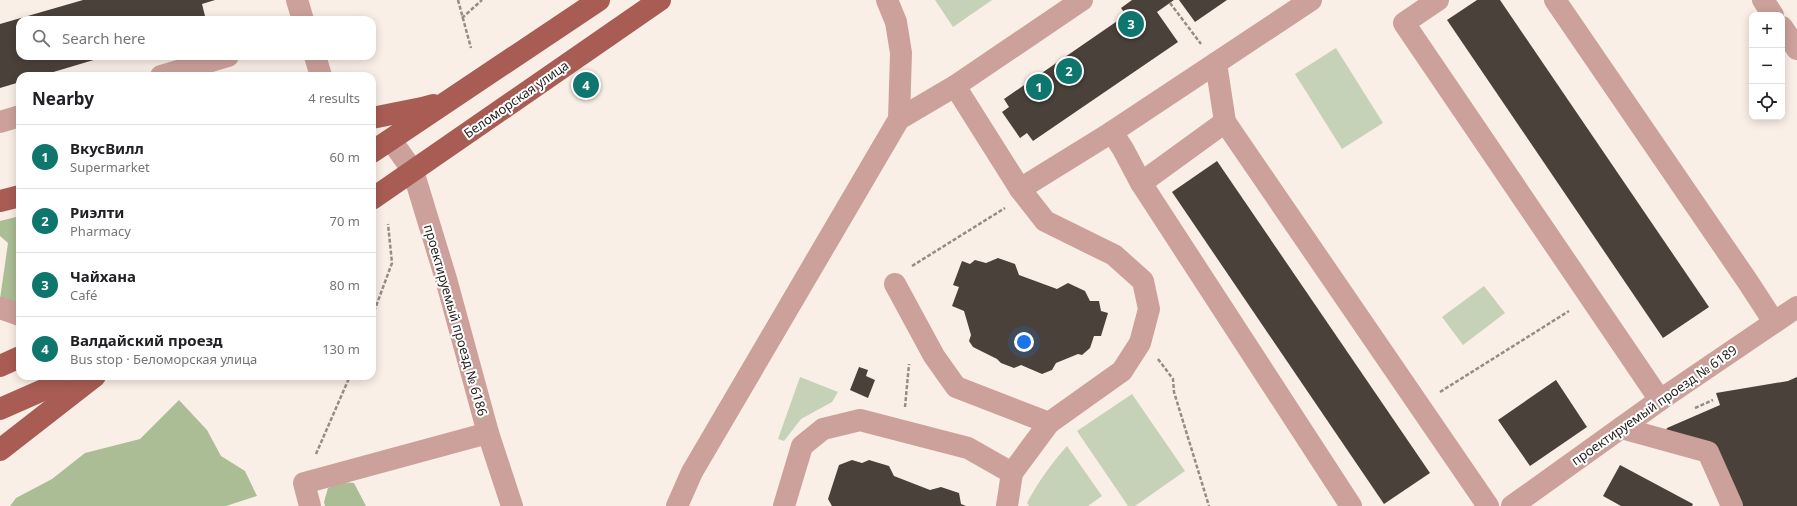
<!DOCTYPE html>
<html lang="en">
<head>
<meta charset="utf-8">
<style>
  body { margin:0; font-family:"Noto Sans",sans-serif; background:#f6f6f6; color:#202124 }
  .controls { position:absolute; right:12px; top:12px; display:grid; overflow:hidden; border-radius:8px; box-shadow:0 2px 10px #0003 }
  .controls button { width:36px; height:36px; display:grid; place-items:center; padding:0; border:0; border-bottom:1px solid #e0e0e0; background:#fff; color:#202124; font:20px sans-serif }
  .you { position:absolute; left:1024px; top:342px; width:14px; height:14px; margin:-10px; border:3px solid #fff; border-radius:50%; background:#1a73e8; box-shadow:0 0 0 6px #1a73e833 }
  .badge { display:grid; place-items:center; width:26px; height:26px; border-radius:50%; background:#0f766e; color:#fff; font-size:13px; font-weight:700 }
  .pin { position:absolute; translate:-50% -50%; border:2px solid #fff; box-shadow:0 1px 4px #0006 }
  .list { margin:0; padding:0; list-style:none }
  h2 { display:flex; justify-content:space-between; align-items:center; height:52px; margin:0; padding:0 16px; font-size:17px }
  h2 small { font-size:13px; font-weight:400; color:#757577 }
  .list li { display:grid; grid-template-columns:26px 1fr auto; gap:12px; align-items:center; box-sizing:border-box; height:64px; padding:0 16px; border-top:1px solid #e0e0e0 }
  .list b { display:block; font-size:15px; white-space:nowrap }
  .list p { margin:0; font-size:13px; white-space:nowrap; color:#757577 }
  .list em { font-size:13px; font-style:normal; color:#757577 }
  .icon { flex:none; width:22px; height:22px; fill:none; stroke:currentColor; stroke-width:2; stroke-linecap:round; stroke-linejoin:round }
  .map { position:relative; flex:none; width:1797px; height:506px; overflow:hidden }
  .search { position:absolute; background:#fff; box-shadow:0 2px 10px #0003; left:16px; top:16px; width:360px; height:44px; display:flex; align-items:center; gap:10px; box-sizing:border-box; padding:0 14px; border-radius:12px; color:#757577; font-size:15px }
  .panel { position:absolute; background:#fff; box-shadow:0 2px 10px #0003; left:16px; top:72px; width:360px; height:308px; border-radius:12px }
  .map>svg:first-child { display:block }
  .green { fill:#c6d2b7 }
  .forest { fill:#abbd95 }
  .building { fill:#4a413a }
  .lines { fill:none; stroke-linecap:round; stroke-linejoin:round }
  .path { stroke:#948d86; stroke-width:2.5; stroke-dasharray:4 2; stroke-linecap:butt }
  .minor { stroke:#cda19b; stroke-width:22 }
  .major { stroke:#a85c54; stroke-width:22 }
  .labels { text-anchor:middle; stroke-width:4; stroke-linejoin:round; paint-order:stroke }
  .street-label { font-size:13px; fill:#221e1a; stroke:#fff }
</style>
</head>
<body>
<div class="map">
<svg width="1797" height="506" viewBox="0 0 1797 506">
  <rect width="100%" height="100%" fill="#faefe6"/>
  <g class="green">
    <polygon points="935,0 992,0 953,27"/>
    <polygon points="1336,48 1383,123 1342,149 1295,74"/>
    <polygon points="1484,286 1505,313 1463,345 1442,317"/>
    <polygon points="800,377 838,392 832,402 801,419 784,441 778,439"/>
    <polygon points="1132,394 1185,471 1135,506 1128,506 1077,431"/>
    <path d="M1067,446l35,50 -14,10h-59l-2,-3c11,-21 24,-39 40,-57z"/>
  </g>
  <g class="forest">
    <polygon points="20,216 20,305 0,299 8,243 0,236 0,221"/>
    <polygon points="179,400 207,430 221,456 245,471 257,496 226,506 10,506 16,498 52,479 85,453 140,439"/>
    <polygon points="341,482 354,483 366,506 325,506 324,502 328,488"/>
  </g>
  <g class="building">
    <polygon points="83,0 215,0 202,4 206,20 20,20 20,56 107,56 40,76 20,76 20,82 0,88 0,24"/>
    <polygon points="1132,0 1174,0 1157,12 1178,42 1033,141 1027,133 1020,138 1002,112 1009,107 1004,99 1126,15 1121,8"/>
    <polygon points="1179,0 1227,0 1195,22"/>
    <polygon points="1477,0 1500,0 1709,307 1663,338 1447,20"/>
    <polygon points="1217,161 1430,473 1384,504 1172,192"/>
    <polygon points="998,258 1015,264 1019,275 1057,289 1068,283 1085,291 1090,301 1099,301 1101,311 1108,313 1101,336 1094,336 1090,348 1082,355 1078,354 1056,363 1052,370 1042,374 1021,365 1014,368 1001,363 997,359 973,347 969,341 971,335 964,311 952,306 959,287 953,285 962,261 970,264 975,260 986,263"/>
    <polygon points="859,367 868,370 866,376 875,380 868,398 850,390"/>
    <polygon points="1797,377 1797,506 1727,506 1705,455 1660,441 1667,428 1720,405 1716,393 1788,381"/>
    <polygon points="1556,380 1587,427 1530,466 1498,420"/>
    <polygon points="852,460 862,463 869,460 889,466 894,476 930,490 941,487 959,493 961,504 966,506 832,506 828,499 839,465"/>
    <polygon points="1620,465 1693,504 1692,506 1621,506 1603,496"/>
  </g>
  <g class="lines">
    <g class="path">
      <polyline points="458,0 471,48"/>
      <polyline points="1170,3 1201,44"/>
      <polyline points="462,18 482,0"/>
      <polyline points="912,266 1005,208"/>
      <polyline points="372,317 392,263 388,224"/>
      <polyline points="1158,359 1173,379 1174,392 1209,506"/>
      <polyline points="1440,392 1569,311"/>
      <polyline points="905,407 909,364"/>
      <polyline points="1695,408 1713,400"/>
      <polyline points="316,454 350,376"/>
    </g>
    <g class="minor">
      <polyline points="297,0 303,20"/>
      <polyline points="887,0 896,22 901,53 899,119"/>
      <polyline points="1082,0 955,86 1020,189 1112,132 1311,0"/>
      <polyline points="1438,0 1404,23 1660,400"/>
      <polyline points="1555,0 1748,282 1774,322"/>
      <polyline points="1763,0 1773,15"/>
      <polyline points="1782,27 1797,49"/>
      <polyline points="315,56 321,76"/>
      <polyline points="1216,63 1225,122"/>
      <polyline points="161,76 228,56"/>
      <polyline points="0,122 20,116"/>
      <polyline points="1112,132 1123,149 1141,183"/>
      <polyline points="391,140 413,171 446,279 488,433 512,506"/>
      <polyline points="895,284 934,356 956,387 1049,423 1122,371 1140,343 1149,309 1143,281 1114,255 1045,221 1020,189"/>
      <polyline points="0,308 20,315"/>
      <polyline points="1621,428 1708,452 1732,506"/>
      <polyline points="310,506 304,483 488,433"/>
      <polyline points="677,506 692,472 899,119 955,86"/>
      <polyline points="784,506 802,446 823,429 860,420 968,448 1012,473"/>
      <polyline points="1007,506 1012,473 1049,423"/>
      <polyline points="1351,506 1141,183 1225,122 1488,506"/>
      <polyline points="1512,506 1660,400 1797,307"/>
    </g>
    <g class="major">
      <polyline points="372,118 422,108 433,105"/>
      <polyline points="372,152 599,0"/>
      <polyline points="372,199 660,0"/>
      <polyline points="0,201 20,196"/>
      <polyline points="0,366 20,357"/>
      <polyline points="0,409 75,376"/>
      <polyline points="0,450 95,376"/>
    </g>
  </g>
  <g class="labels">
    <g class="street-label">
      <text transform="translate(516 99) rotate(-35)" y="5">Беломорская улица</text>
      <text transform="translate(456 320) rotate(74)" y="5">проектируемый проезд № 6186</text>
      <text transform="translate(1654 405) rotate(-35)" y="5">проектируемый проезд № 6189</text>
    </g>
  </g>
</svg>
<div class="controls">
<button>+</button>
<button>−</button>
<button><svg class="icon" aria-label="locate" viewBox="0 0 24 24"><circle cx="12" cy="12" r="6"/><path d="M12 2v4M12 18v4M2 12h4M18 12h4"/></svg></button>
</div>
<div class="you"></div>
<div class="pin badge" style="left:1039px;top:87px">1</div>
<div class="pin badge" style="left:1069px;top:71px">2</div>
<div class="pin badge" style="left:1131px;top:24px">3</div>
<div class="pin badge" style="left:586px;top:85px">4</div>
<div class="search"><svg class="icon" aria-label="search" viewBox="0 0 24 24"><circle cx="10" cy="10" r="6"/><path d="M15 15l6 6"/></svg>Search here</div>
<section class="panel">
<h2>Nearby<small>4 results</small></h2>
<ul class="list">
<li><span class="badge">1</span><div><b>ВкусВилл</b><p>Supermarket</p></div><em>60 m</em></li>
<li><span class="badge">2</span><div><b>Риэлти</b><p>Pharmacy</p></div><em>70 m</em></li>
<li><span class="badge">3</span><div><b>Чайхана</b><p>Café</p></div><em>80 m</em></li>
<li><span class="badge">4</span><div><b>Валдайский проезд</b><p>Bus stop · Беломорская улица</p></div><em>130 m</em></li>
</ul>
</section>
</div>
</body>
</html>
